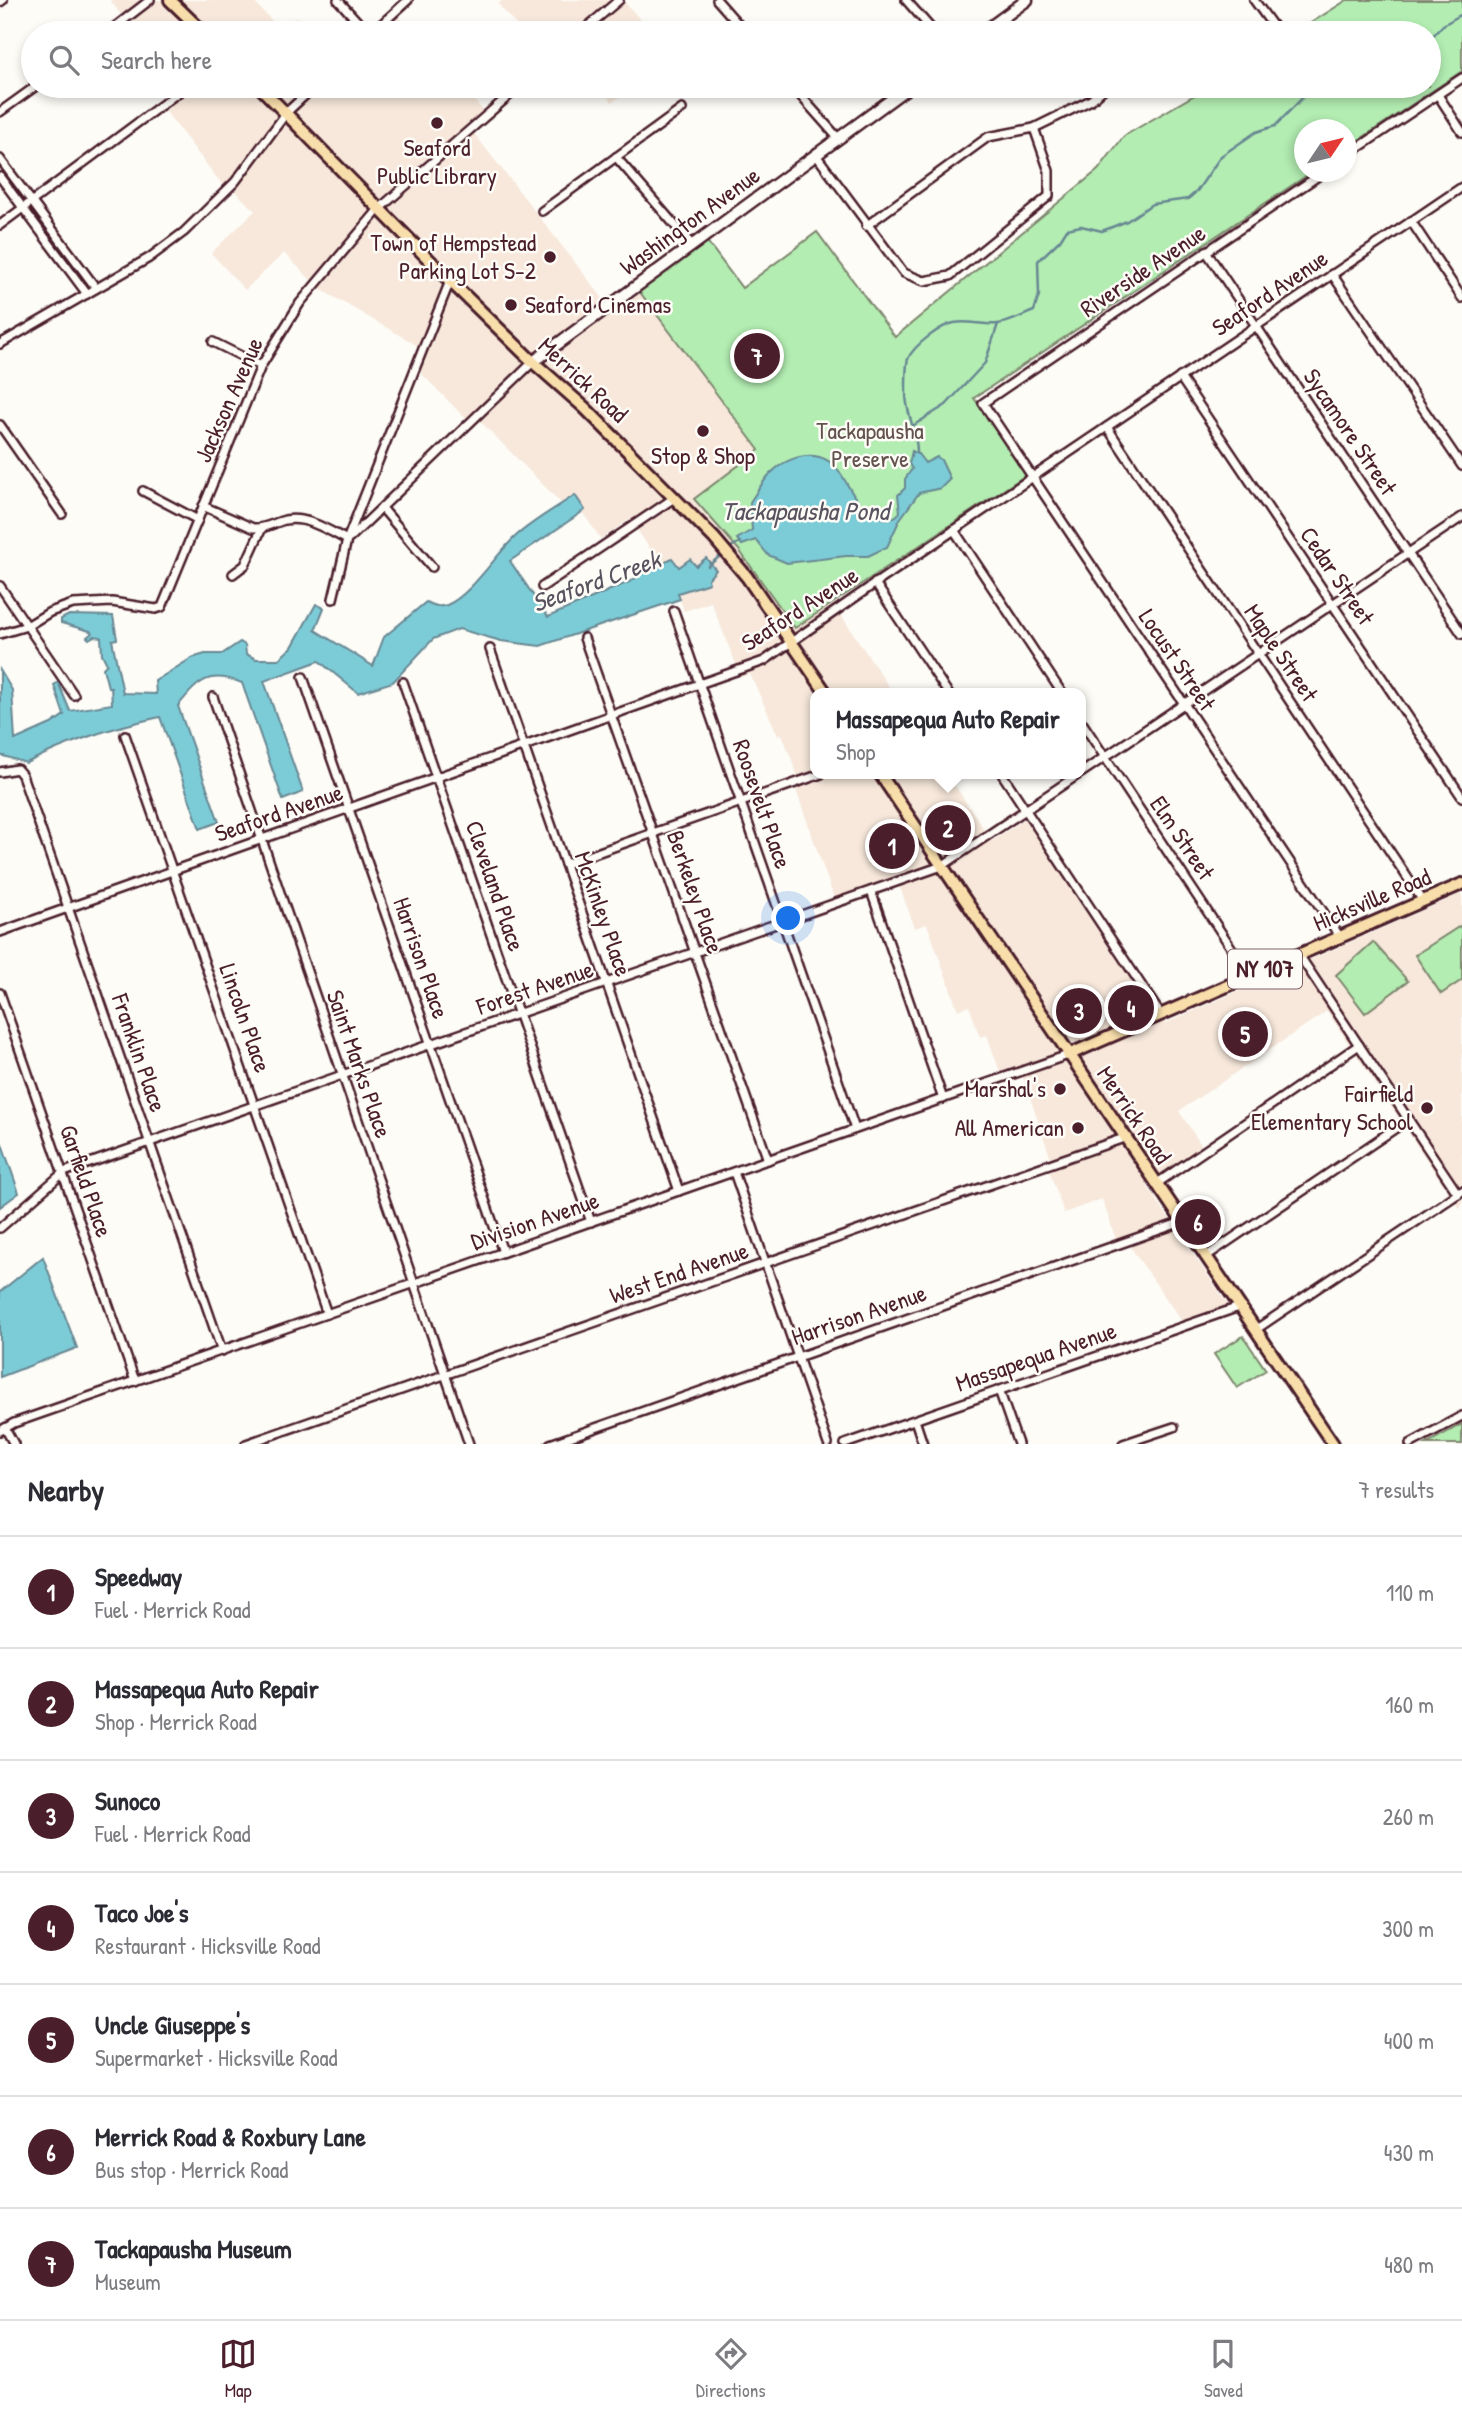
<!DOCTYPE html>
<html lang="en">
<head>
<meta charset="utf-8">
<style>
  body { margin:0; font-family:"Patrick Hand",sans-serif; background:#f7f7f7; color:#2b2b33 }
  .compass { position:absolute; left:1294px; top:119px; width:63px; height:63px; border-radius:50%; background:#fff; box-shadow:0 4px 10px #0003; rotate:55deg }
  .you { position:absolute; left:789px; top:919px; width:24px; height:24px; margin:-18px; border:5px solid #fff; border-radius:50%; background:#1a73e8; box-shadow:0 0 0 10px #1a73e833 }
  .badge { display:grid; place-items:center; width:46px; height:46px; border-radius:50%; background:#4a1f2b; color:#fff; font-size:23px; font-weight:700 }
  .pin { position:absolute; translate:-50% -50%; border:4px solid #fff; box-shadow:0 2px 7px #0006 }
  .popup { position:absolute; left:810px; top:688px; width:276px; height:91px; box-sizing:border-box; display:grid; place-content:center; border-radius:14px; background:#fff; filter:drop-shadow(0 2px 5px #0005); font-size:23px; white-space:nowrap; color:#7c7c81 }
  .popup b { font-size:26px; color:#2b2b33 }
  .popup::after { content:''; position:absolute; left:50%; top:100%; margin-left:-14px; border:14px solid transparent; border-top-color:#fff }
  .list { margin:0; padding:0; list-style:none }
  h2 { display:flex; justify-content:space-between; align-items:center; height:91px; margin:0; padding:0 28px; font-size:30px }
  h2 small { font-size:23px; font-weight:400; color:#7c7c81 }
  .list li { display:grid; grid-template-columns:46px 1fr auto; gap:21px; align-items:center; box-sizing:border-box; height:112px; padding:0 28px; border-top:2px solid #e1e1e2 }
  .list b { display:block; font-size:26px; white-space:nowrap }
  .list p { margin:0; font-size:23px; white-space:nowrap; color:#7c7c81 }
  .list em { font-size:23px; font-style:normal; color:#7c7c81 }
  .icon { flex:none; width:38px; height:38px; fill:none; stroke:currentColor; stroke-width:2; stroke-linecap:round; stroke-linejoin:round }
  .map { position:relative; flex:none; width:1462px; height:1444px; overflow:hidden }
  .search { position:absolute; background:#fff; box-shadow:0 4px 10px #0003; left:21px; right:21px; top:21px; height:77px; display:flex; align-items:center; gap:18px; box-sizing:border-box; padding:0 24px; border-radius:38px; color:#7c7c81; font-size:26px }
  .sheet { height:875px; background:#fff }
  nav { display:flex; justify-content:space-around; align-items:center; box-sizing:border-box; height:98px; border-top:2px solid #e1e1e2; background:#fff; font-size:19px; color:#7c7c81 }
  nav a { display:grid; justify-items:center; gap:4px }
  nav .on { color:#4a1f2b }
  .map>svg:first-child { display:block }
  .built { fill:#f7e8db }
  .green { fill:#b3edb2; stroke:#7e866e; stroke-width:2 }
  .water { fill:#7cccd7; stroke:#688792; stroke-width:2 }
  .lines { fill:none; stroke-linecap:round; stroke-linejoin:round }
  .stream { stroke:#688792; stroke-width:2.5 }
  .street-casing { stroke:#4a1f2b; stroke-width:12 }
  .secondary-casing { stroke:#4a1f2b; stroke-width:15 }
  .primary-casing { stroke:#4a1f2b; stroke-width:16 }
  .street { stroke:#fdfcf7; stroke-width:7 }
  .secondary { stroke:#fdfcf7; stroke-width:10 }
  .primary { stroke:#f8deab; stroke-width:10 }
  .poi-dot { fill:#4a1f2b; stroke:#fdfcf7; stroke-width:2.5 }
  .labels { text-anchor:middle; stroke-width:5; stroke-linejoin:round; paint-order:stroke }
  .shield { fill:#fdfcf7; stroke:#806168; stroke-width:2 }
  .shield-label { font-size:23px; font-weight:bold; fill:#4a1f2b }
  .poi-label { font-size:24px; fill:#4a1f2b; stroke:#fdfcf7; text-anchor:end }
  .street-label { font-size:24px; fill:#4a1f2b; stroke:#fdfcf7 }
  .park-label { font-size:24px; fill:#64524d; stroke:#fdfcf7 }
  .water-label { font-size:26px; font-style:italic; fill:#59535f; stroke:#fdfcf7 }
</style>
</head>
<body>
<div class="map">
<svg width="1462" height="1444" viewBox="0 0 1462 1444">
  <rect width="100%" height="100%" fill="#fdfcf7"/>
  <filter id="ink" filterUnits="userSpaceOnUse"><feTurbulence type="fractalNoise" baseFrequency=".0143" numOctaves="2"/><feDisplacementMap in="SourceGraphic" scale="14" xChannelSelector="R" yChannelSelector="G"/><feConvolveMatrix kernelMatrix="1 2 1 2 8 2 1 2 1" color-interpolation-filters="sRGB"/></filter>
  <g filter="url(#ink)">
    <g class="built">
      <polygon points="110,0 252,0 282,31 296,17 310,33 139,33 130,21 127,23"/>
      <polygon points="503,0 623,0 652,33 523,33 498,4"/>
      <polygon points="398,17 412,33 380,33"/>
      <polygon points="187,86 461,86 489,117 473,132 612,310 639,291 759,451 694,499 738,550 795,628 833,603 893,693 815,693 815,774 947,774 992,841 1025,819 1164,1024 1462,893 1462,1206 1459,1208 1327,1011 1179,1111 1203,1148 1147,1186 1230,1308 1183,1323 1129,1245 1119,1248 1102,1199 1064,1213 1049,1170 1054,1168 1023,1077 1004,1083 987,1035 980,1037 969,1006 958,1010 927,924 915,928 896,877 834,898 796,790 802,787 782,734 778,735 750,674 741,677 711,602 684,611 678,594 709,583 708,579 716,570 696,566 661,565 630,519 601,539 582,512 585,510 575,495 562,504 478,419 468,421 418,370 425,350 320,289 284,253 245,290 211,253 255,211 228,184 224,187 163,108 189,89"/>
      <polygon points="598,86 637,86 612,102"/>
    </g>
    <g class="green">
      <polygon points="1347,0 1462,0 1462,71 1347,148 1346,130 1304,130 1304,172 1312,172 974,398 1026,475 795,628 739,550 694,499 759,450 639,291 706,240 742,288 817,232 895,337 1098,170 1124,136 1210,86 1429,86 1429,33 1295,33"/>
      <polygon points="32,204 93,287 87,292 25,209"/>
      <polygon points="1460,926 1462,930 1462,980 1441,994 1415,955"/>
      <polygon points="1373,942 1408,981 1365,1013 1336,975"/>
      <polygon points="1243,1336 1266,1370 1237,1388 1214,1354"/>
      <polygon points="1462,1424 1462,1444 1426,1444"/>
    </g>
    <g class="water">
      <path d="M912,451l6,3 7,9 12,-6 4,3 9,19 -9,9 -22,5 -19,26 -13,28 -19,9h-22l-59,7 -19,-8 -12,-15 -14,5 -5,-6 15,-9 -2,-28c6,-9 12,-19 19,-27 19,-20 51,-29 70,-4 14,20 17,39 42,46 8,3 14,2 19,-5l-2,-17 7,-7v-9l7,-10 -3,-5z"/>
      <path d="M575,495l10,15 -75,51 38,56 83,-36 28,-19 2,3 11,-7 7,9 11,-8 6,7 10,-8 10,12 -8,9 1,4 -31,10 2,6 -140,47 -39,-5 -42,-12 -26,10 -40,43 -35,11 -39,-32 -55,20 39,111 -20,8 -41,-117c-33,-13 -43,-3 -64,23l41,116 -19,7 -40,-112c-50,11 -87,23 -134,46l-26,-8v-85l12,20 3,50 36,-16 13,-9 -10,-30 4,-3 12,29 42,-7 -1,-17h-3l-5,-19 4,-4 -5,-10 -1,-17 -7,-1 -5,3 -2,-2 5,-4 -2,-2 -29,-8v-4l8,-4 44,1 4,23 -5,1 11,53 33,1 -1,-13 37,-23 13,-4h17l18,-12 5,3 1,9 10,5h23l13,-12 24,-43 8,4 -9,22 58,36 11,-29 42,-35c7,3 13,6 21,3 24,-10 49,-51 69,-69 18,-16 40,-28 59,-41z"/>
      <polygon points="0,1138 19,1193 0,1207"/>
      <polygon points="43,1257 77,1348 0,1377 0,1292"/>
    </g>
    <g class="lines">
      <g class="stream">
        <polyline points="1429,40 1443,25 1462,14"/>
        <polyline points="914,425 946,405 985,363 998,324"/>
        <path d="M917,454c1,-23 -12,-40 -11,-63 0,-6 0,-27 2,-32 5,-13 33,-34 46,-36 15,-3 30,3 44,1 12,-1 25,-9 36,-13l5,-16 -1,-34 22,-21 7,-11 14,-3 21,5 25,-10 25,-17 36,-5 9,-8 24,-35 35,-24 19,-6 37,-38 11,-2 17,7 17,-2 7,-5"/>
        <polyline points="731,547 740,542"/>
        <polyline points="708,566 719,557"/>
      </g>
      <g class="street-casing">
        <g id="street">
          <polyline points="338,0 368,33"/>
          <polyline points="717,0 746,33"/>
          <polyline points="906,0 935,33"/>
          <polyline points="1254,0 1278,33"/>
          <polyline points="0,2 3,0"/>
          <polyline points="107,33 150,0"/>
          <polyline points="372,33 408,0"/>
          <polyline points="580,33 619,0"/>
          <polyline points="792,86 838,138"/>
          <polyline points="1438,95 1462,132"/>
          <polyline points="0,112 36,86"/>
          <polyline points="816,155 904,273 924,281 950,276 1049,196 1049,171 1034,128"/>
          <polyline points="1346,156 1462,78"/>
          <polyline points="616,157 692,245"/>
          <polyline points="0,159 96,288"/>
          <polyline points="1324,172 983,403 1340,937"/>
          <polyline points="0,177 87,294"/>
          <polyline points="542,211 682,109"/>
          <polyline points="1411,221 1462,298"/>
          <polyline points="0,225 187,86"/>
          <polyline points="866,226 988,137 1034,128 1091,100 1107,86"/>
          <polyline points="1206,251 1462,634"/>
          <polyline points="1332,274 1462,466"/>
          <polyline points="213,342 261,366"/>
          <polyline points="0,344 149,258 184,232 235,182 287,112 315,86"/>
          <polyline points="1180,377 1462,797"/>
          <polyline points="0,425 62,514"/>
          <polyline points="1107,427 1423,901"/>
          <polyline points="143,491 198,520"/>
          <path d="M203,506l50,22c12,1 20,-5 32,-8 22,-4 43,10 62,20"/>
          <polyline points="382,508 432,567"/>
          <polyline points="954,530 1062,693"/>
          <polyline points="350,538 533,362"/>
          <polyline points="233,574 245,565 262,528"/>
          <polyline points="875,583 948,693"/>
          <polyline points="0,586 74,695"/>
          <polyline points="542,587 674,498"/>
          <polyline points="333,599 347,540 450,281"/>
          <polyline points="674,611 855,1129"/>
          <polyline points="0,634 27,626 50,612 73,604 112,602 156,609 162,607 261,366 300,303 379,209 520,86"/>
          <polyline points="584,638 768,1160"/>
          <polyline points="490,649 679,1191"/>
          <polyline points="303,677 503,1252"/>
          <polyline points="403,682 591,1222"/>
          <polyline points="213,697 469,1444"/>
          <polyline points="1081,721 1250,976"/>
          <polyline points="125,735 327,1314"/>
          <polyline points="0,772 17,769 22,775 222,1351"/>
          <polyline points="1081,773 1462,517"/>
          <polyline points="1002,774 1161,1015"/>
          <polyline points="565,864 821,774"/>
          <polyline points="871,891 943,1099"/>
          <polyline points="0,932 764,661 870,587 1462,187"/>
          <polyline points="1299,955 1458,1194"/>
          <polyline points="0,993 135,1381"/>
          <polyline points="734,1172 828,1444"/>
          <polyline points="1156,1184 1359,1045"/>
          <polyline points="0,1228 64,1172 942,866 1079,774"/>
          <polyline points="1205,1257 1409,1119"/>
          <polyline points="1255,1330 1462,1191"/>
          <polyline points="999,1390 1018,1444"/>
          <polyline points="915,1420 923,1444"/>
          <polyline points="5,1428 14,1444"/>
          <polyline points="0,1431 14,1423 1068,1055"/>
          <polyline points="246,1444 1124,1138"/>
          <polyline points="550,1444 1182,1222"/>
          <polyline points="845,1444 1239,1307"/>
          <polyline points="1123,1444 1174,1427"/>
          <polyline points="1410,1444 1462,1416"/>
        </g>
      </g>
      <g class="secondary-casing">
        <g id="secondary">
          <polyline points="982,33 1027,0"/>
          <polyline points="533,362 910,86"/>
        </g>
      </g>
      <g class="primary-casing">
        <g id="primary">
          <polyline points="170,0 204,33"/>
          <polyline points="259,86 450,281 533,362 585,408 714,538 747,577 826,693"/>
          <polyline points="880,774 1333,1444"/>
          <polyline points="1068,1055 1462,884"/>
        </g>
      </g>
      <use href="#street" class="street"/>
      <use href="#secondary" class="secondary"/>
      <use href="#primary" class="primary"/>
    </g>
  </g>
  <g class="poi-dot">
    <circle cx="437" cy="123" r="7"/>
    <circle cx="550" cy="257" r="7"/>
    <circle cx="511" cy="305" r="7"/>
    <circle cx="703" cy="431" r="7"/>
    <circle cx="1060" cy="1089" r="7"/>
    <circle cx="1427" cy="1108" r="7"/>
    <circle cx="1078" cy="1128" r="7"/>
  </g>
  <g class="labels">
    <rect class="shield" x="1228" y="949.5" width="74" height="39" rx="5"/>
    <g class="shield-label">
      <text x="1265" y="977">NY 107</text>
    </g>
    <g class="poi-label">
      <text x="437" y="156" text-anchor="middle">Seaford<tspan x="437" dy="28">Public Library</tspan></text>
      <text x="536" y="251">Town of Hempstead<tspan x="536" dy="28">Parking Lot S-2</tspan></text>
      <text x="525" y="313" text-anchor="start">Seaford Cinemas</text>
      <text x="703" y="464" text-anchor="middle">Stop &amp; Shop</text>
      <text x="1046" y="1097">Marshal's</text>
      <text x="1413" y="1102">Fairfield<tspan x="1413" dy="28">Elementary School</tspan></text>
      <text x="1064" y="1136">All American</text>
    </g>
    <g class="street-label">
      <text transform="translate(690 221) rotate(-36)" y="8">Washington Avenue</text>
      <text transform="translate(1143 271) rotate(-34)" y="8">Riverside Avenue</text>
      <text transform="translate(1270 293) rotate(-34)" y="8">Seaford Avenue</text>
      <text transform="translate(583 380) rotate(43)" y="8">Merrick Road</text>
      <text transform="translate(229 400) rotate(-66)" y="8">Jackson Avenue</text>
      <text transform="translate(1350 432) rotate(56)" y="8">Sycamore Street</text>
      <text transform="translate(1337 576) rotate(56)" y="8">Cedar Street</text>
      <text transform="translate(800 609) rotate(-33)" y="8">Seaford Avenue</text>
      <text transform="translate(1281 653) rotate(56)" y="8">Maple Street</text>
      <text transform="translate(1177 660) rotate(56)" y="8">Locust Street</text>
      <text transform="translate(762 804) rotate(71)" y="8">Roosevelt Place</text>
      <text transform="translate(279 813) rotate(-19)" y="8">Seaford Avenue</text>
      <text transform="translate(1182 838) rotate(56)" y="8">Elm Street</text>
      <text transform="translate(495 886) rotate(71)" y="8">Cleveland Place</text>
      <text transform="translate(695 892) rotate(71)" y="8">Berkeley Place</text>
      <text transform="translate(1372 900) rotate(-23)" y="8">Hicksville Road</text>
      <text transform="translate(603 914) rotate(71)" y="8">McKinley Place</text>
      <text transform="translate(421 958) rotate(71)" y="8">Harrison Place</text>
      <text transform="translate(535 988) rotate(-19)" y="8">Forest Avenue</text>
      <text transform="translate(245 1018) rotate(71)" y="8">Lincoln Place</text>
      <text transform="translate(139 1053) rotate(71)" y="8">Franklin Place</text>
      <text transform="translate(359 1064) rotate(71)" y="8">Saint Marks Place</text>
      <text transform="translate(1134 1115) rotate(56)" y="8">Merrick Road</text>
      <text transform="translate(86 1181) rotate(71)" y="8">Garfield Place</text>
      <text transform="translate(535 1221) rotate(-19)" y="8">Division Avenue</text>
      <text transform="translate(679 1273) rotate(-19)" y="8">West End Avenue</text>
      <text transform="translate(859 1315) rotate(-19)" y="8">Harrison Avenue</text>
      <text transform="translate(1036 1357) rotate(-19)" y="8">Massapequa Avenue</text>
    </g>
    <g class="park-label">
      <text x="870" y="439">Tackapausha<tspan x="870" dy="28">Preserve</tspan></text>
    </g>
    <g class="water-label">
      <text x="805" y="520">Tackapausha Pond</text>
      <text transform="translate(596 581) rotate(-20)" y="9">Seaford Creek</text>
    </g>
  </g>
</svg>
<svg class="compass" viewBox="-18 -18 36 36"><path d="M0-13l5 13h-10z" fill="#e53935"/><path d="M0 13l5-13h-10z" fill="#7c7c81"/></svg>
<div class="you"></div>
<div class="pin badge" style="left:892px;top:846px">1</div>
<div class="pin badge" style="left:948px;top:828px">2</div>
<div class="popup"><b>Massapequa Auto Repair</b>Shop</div>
<div class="pin badge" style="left:1079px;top:1011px">3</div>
<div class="pin badge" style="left:1131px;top:1008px">4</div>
<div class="pin badge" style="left:1245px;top:1034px">5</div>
<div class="pin badge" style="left:1198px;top:1222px">6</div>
<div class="pin badge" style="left:757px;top:356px">7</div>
<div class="search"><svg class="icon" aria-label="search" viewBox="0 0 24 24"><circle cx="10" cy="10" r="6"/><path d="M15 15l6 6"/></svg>Search here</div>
</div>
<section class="sheet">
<h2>Nearby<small>7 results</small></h2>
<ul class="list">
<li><span class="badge">1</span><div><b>Speedway</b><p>Fuel · Merrick Road</p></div><em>110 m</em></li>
<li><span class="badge">2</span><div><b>Massapequa Auto Repair</b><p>Shop · Merrick Road</p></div><em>160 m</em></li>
<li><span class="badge">3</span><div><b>Sunoco</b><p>Fuel · Merrick Road</p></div><em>260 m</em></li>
<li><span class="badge">4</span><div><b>Taco Joe's</b><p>Restaurant · Hicksville Road</p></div><em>300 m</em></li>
<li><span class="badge">5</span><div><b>Uncle Giuseppe's</b><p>Supermarket · Hicksville Road</p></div><em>400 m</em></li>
<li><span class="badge">6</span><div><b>Merrick Road &amp; Roxbury Lane</b><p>Bus stop · Merrick Road</p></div><em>430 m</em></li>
<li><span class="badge">7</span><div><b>Tackapausha Museum</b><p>Museum</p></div><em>480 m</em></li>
</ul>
</section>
<nav>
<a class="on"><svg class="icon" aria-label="map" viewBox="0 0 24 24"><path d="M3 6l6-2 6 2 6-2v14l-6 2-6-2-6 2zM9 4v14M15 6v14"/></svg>Map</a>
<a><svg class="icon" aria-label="directions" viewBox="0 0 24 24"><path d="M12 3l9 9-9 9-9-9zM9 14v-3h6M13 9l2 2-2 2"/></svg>Directions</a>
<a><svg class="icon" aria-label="saved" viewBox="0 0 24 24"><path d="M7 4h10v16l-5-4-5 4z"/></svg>Saved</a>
</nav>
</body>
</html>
